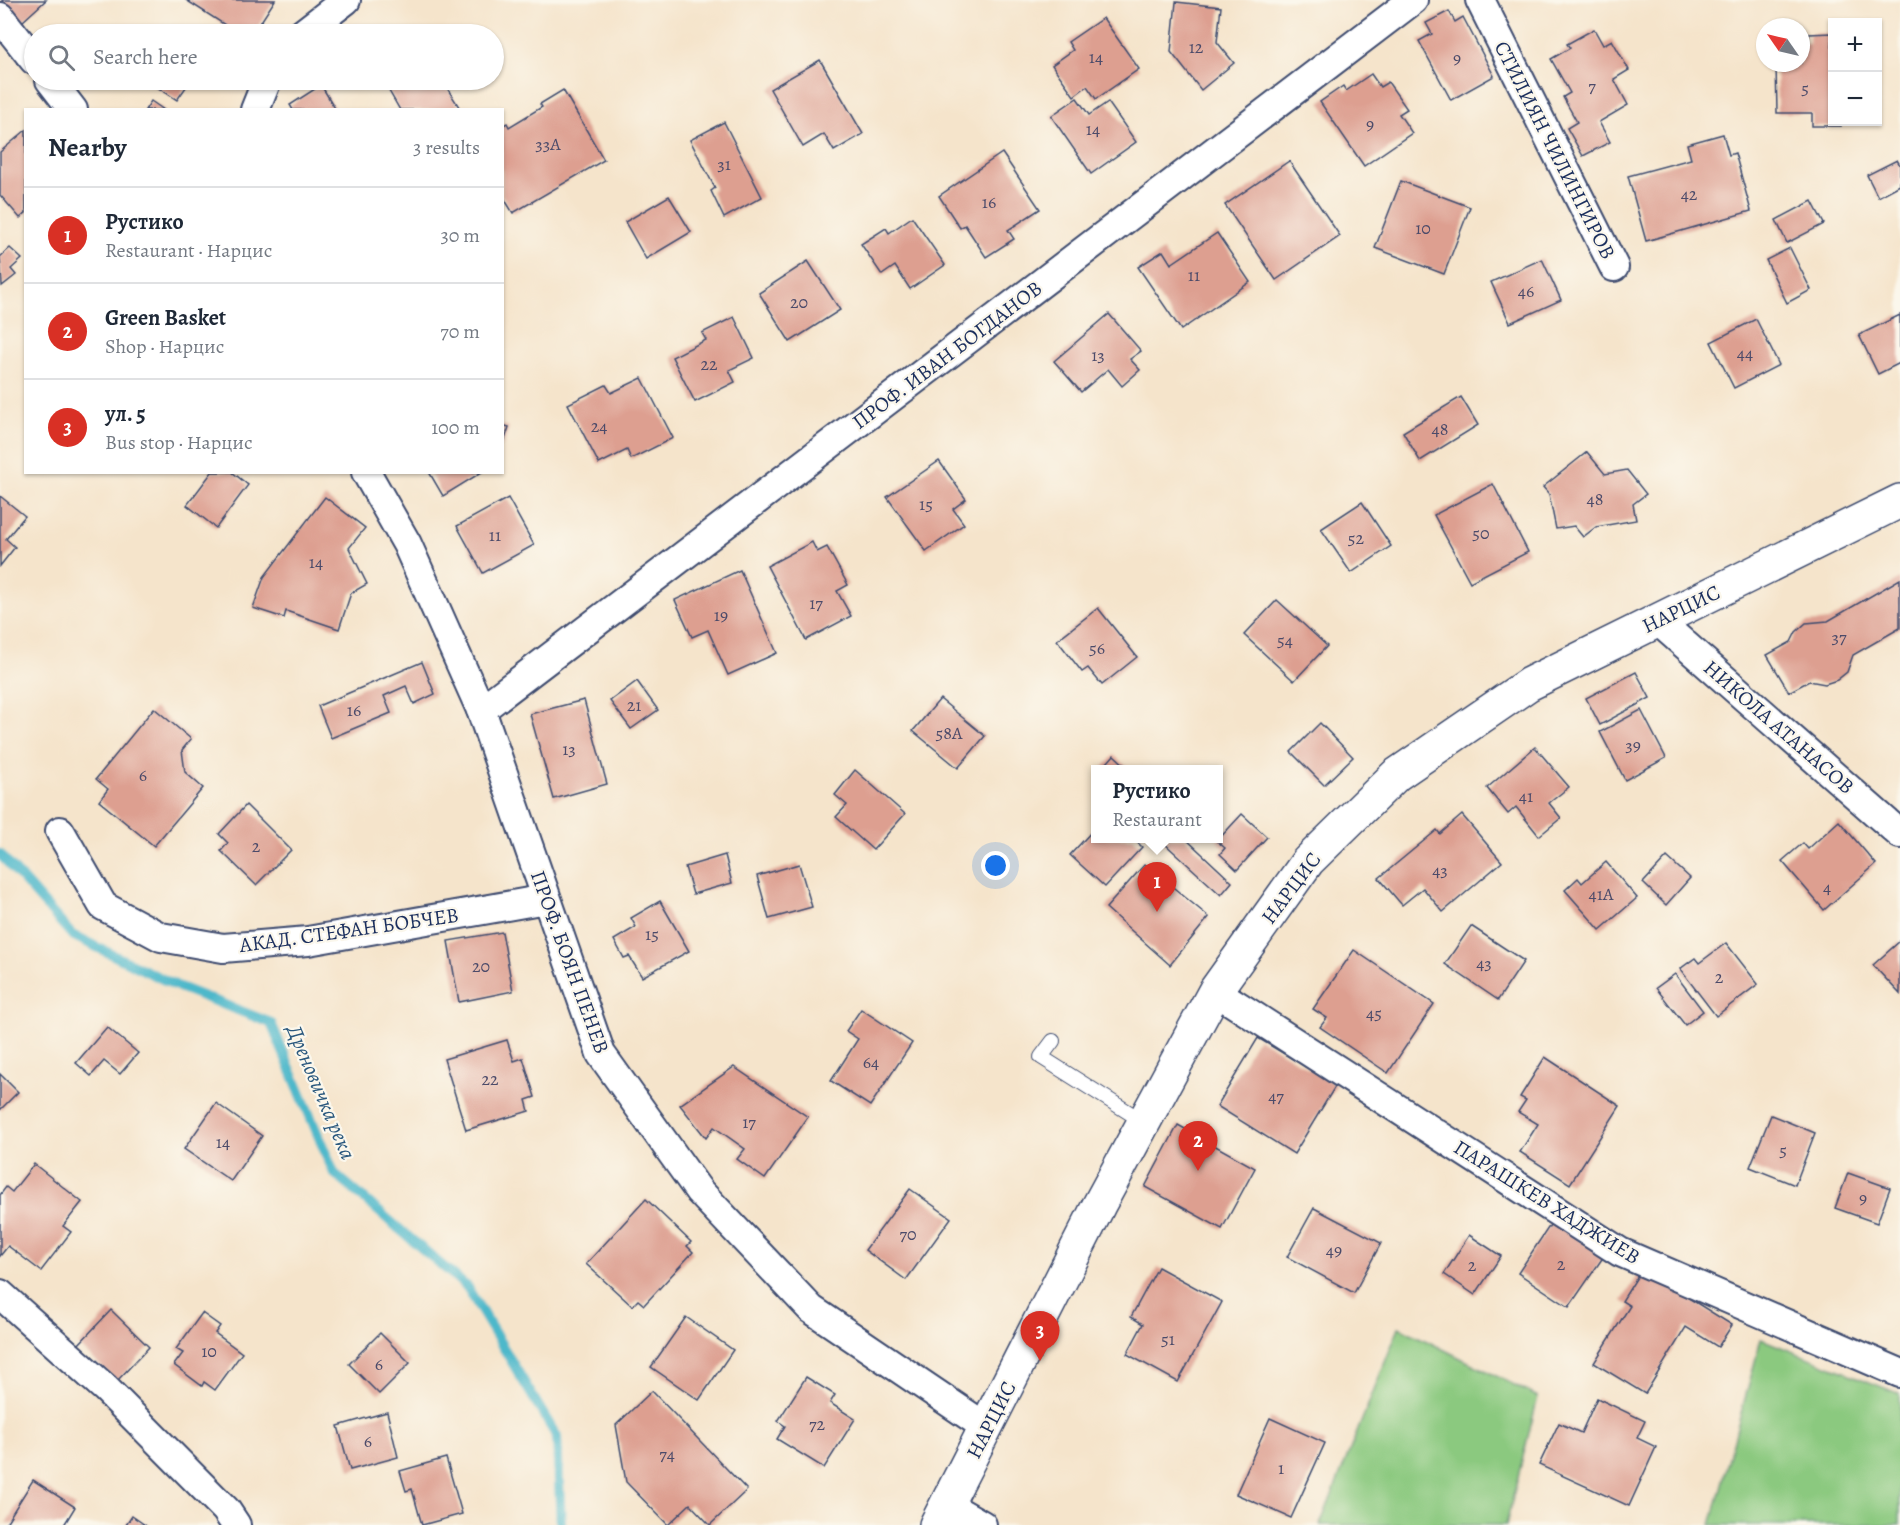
<!DOCTYPE html>
<html lang="en">
<head>
<meta charset="utf-8">
<style>
  body { margin:0; font-family:Alegreya,serif; background:#f6f6f7; color:#1f2937 }
  .controls { position:absolute; right:18px; top:18px; display:grid; overflow:hidden; border-radius:0px; box-shadow:0 2px 4px #0004 }
  .controls button { width:54px; height:54px; display:grid; place-items:center; padding:0; border:0; border-bottom:2px solid #e0e1e3; background:#fff; color:#1f2937; font:30px sans-serif }
  .compass { position:absolute; left:1756px; top:18px; width:54px; height:54px; border-radius:50%; background:#fff; box-shadow:0 2px 4px #0004; rotate:304deg }
  .you { position:absolute; left:996px; top:866px; width:21px; height:21px; margin:-15px; border:4px solid #fff; border-radius:50%; background:#1a73e8; box-shadow:0 0 0 9px #1a73e833 }
  .badge { display:grid; place-items:center; width:39px; height:39px; border-radius:50%; background:#d93025; color:#fff; font-size:20px; font-weight:700 }
  .pin { position:absolute; translate:-50% -50px; filter:drop-shadow(0 2px 3px #0008) }
  .pin::after { content:''; position:absolute; top:32px; width:21px; height:18px; background:inherit; clip-path:polygon(0 0,100% 0,50% 100%) }
  .popup { position:absolute; left:1091px; top:765px; width:132px; height:78px; box-sizing:border-box; display:grid; place-content:center; border-radius:0px; background:#fff; filter:drop-shadow(0 2px 4px #0005); font-size:20px; white-space:nowrap; color:#747a83 }
  .popup b { font-size:22px; color:#1f2937 }
  .popup::after { content:''; position:absolute; left:50%; top:100%; margin-left:-12px; border:12px solid transparent; border-top-color:#fff }
  .list { margin:0; padding:0; list-style:none }
  h2 { display:flex; justify-content:space-between; align-items:center; height:78px; margin:0; padding:0 24px; font-size:26px }
  h2 small { font-size:20px; font-weight:400; color:#747a83 }
  .list li { display:grid; grid-template-columns:39px 1fr auto; gap:18px; align-items:center; box-sizing:border-box; height:96px; padding:0 24px; border-top:2px solid #e0e1e3 }
  .list b { display:block; font-size:22px; white-space:nowrap }
  .list p { margin:0; font-size:20px; white-space:nowrap; color:#747a83 }
  .list em { font-size:20px; font-style:normal; color:#747a83 }
  .icon { flex:none; width:33px; height:33px; fill:none; stroke:currentColor; stroke-width:2; stroke-linecap:round; stroke-linejoin:round }
  .map { position:relative; flex:none; width:1900px; height:1525px; overflow:hidden }
  .search { position:absolute; background:#fff; box-shadow:0 2px 4px #0004; left:24px; top:24px; width:480px; height:66px; display:flex; align-items:center; gap:15px; box-sizing:border-box; padding:0 21px; border-radius:33px; color:#747a83; font-size:22px }
  .panel { position:absolute; background:#fff; box-shadow:0 2px 4px #0004; left:24px; top:108px; width:480px; height:366px; border-radius:0px }
  .map>svg:first-child { display:block }
  .green { fill:#8bc97f; stroke:#537c6e; stroke-width:1.5 }
  .lines { fill:none; stroke-linecap:round; stroke-linejoin:round }
  .stream { stroke:#4eb8ca; stroke-width:10 }
  .building { fill:#dd9f90 }
  .service-casing { stroke:#3c4a6e; stroke-width:16 }
  .minor-casing { stroke:#3c4a6e; stroke-width:32 }
  .secondary-casing { stroke:#3c4a6e; stroke-width:36 }
  .service { stroke:#fff; stroke-width:14 }
  .minor { stroke:#fff; stroke-width:28 }
  .secondary { stroke:#fff; stroke-width:33 }
  .labels { text-anchor:middle; stroke-width:4.5; stroke-linejoin:round; paint-order:stroke }
  .number-label { font-size:18px; fill:#4c4b6a }
  .street-label { font-size:21px; fill:#1b2f5e; stroke:#fbf7ec }
  .water-label { font-size:22px; font-style:italic; fill:#2a587e; stroke:#fbf7ec }
</style>
</head>
<body>
<div class="map">
<svg width="1900" height="1525" viewBox="0 0 1900 1525">
  <rect width="100%" height="100%" fill="#fbf7ec"/>
  <filter id="ink" filterUnits="userSpaceOnUse"><feTurbulence type="fractalNoise" baseFrequency=".0167" numOctaves="2"/><feDisplacementMap in="SourceGraphic" scale="12" xChannelSelector="R" yChannelSelector="G"/><feConvolveMatrix kernelMatrix="1 2 1 2 8 2 1 2 1" color-interpolation-filters="sRGB"/></filter>
  <filter id="wash" filterUnits="userSpaceOnUse"><feTurbulence type="fractalNoise" baseFrequency=".008" numOctaves="4" result="noise"/><feDisplacementMap in="SourceGraphic" scale="24" xChannelSelector="R" yChannelSelector="G"/><feGaussianBlur stdDeviation="1.35" result="paint"/><feColorMatrix in="noise" values="0 0 0 0 0 0 0 0 0 0 0 0 0 0 0 0 0 1.4 0 .05"/><feComposite in="paint" operator="in"/></filter>
  <g filter="url(#wash)">
    <rect width="100%" height="100%" fill="#f5e4cb"/>
    <g class="green">
      <polygon points="1399,1327 1538,1397 1506,1525 1320,1525"/>
      <polygon points="1761,1339 1900,1394 1900,1525 1711,1525"/>
    </g>
    <g class="lines">
      <polyline class="stream" points="0,854 72,935 179,987 271,1023 334,1173 467,1287 557,1437 561,1525"/>
    </g>
    <g id="blocks">
      <g class="building">
        <polygon points="2,0 46,0 22,22"/>
        <polygon points="186,0 275,0 253,34 239,34"/>
        <polygon points="1176,2 1221,7 1217,42 1234,63 1201,90 1171,52"/>
        <polygon points="1449,11 1455,22 1463,17 1494,76 1451,100 1419,41 1432,34 1426,23"/>
        <polygon points="1103,18 1139,69 1096,99 1087,86 1074,96 1052,65 1073,50 1068,42"/>
        <polygon points="1594,29 1603,45 1612,40 1629,70 1614,79 1628,105 1599,122 1610,142 1583,156 1567,128 1577,122 1563,97 1570,93 1551,59 1570,48 1567,44"/>
        <polygon points="1832,33 1832,122 1840,122 1841,126 1812,126 1812,113 1777,113 1776,63 1801,63 1801,44 1809,44 1809,34"/>
        <polygon points="820,60 863,134 834,151 824,134 803,147 770,89"/>
        <polygon points="1371,74 1380,87 1388,82 1407,109 1399,114 1412,133 1364,166 1320,102 1343,86 1346,91"/>
        <polygon points="146,80 191,80 177,100"/>
        <polygon points="391,80 442,80 461,110 400,110 385,84"/>
        <polygon points="321,85 336,110 293,110 290,105"/>
        <polygon points="563,90 604,160 513,213 502,195 502,126 507,123 509,127 542,107 540,104"/>
        <polygon points="1077,98 1089,115 1108,102 1136,142 1091,174 1051,116"/>
        <polygon points="151,101 164,110 145,110"/>
        <polygon points="724,122 762,197 724,218 711,191 715,188 690,140"/>
        <polygon points="26,130 26,213 20,218 0,195 0,152"/>
        <polygon points="1723,134 1729,155 1735,153 1751,211 1646,241 1628,176 1691,159 1687,144"/>
        <polygon points="1002,153 1040,209 1008,230 1014,239 986,257 965,225 960,228 939,196"/>
        <polygon points="1897,160 1900,165 1900,185 1878,197 1867,175"/>
        <polygon points="1289,161 1340,236 1276,280 1225,205"/>
        <polygon points="1401,181 1470,207 1444,274 1375,248"/>
        <polygon points="669,196 691,232 646,259 625,222"/>
        <polygon points="1812,201 1824,224 1787,243 1776,220"/>
        <polygon points="912,217 945,265 910,289 895,266 882,275 861,244 886,228 889,233"/>
        <polygon points="1217,233 1250,282 1181,330 1138,267 1163,251 1171,264"/>
        <polygon points="10,248 22,259 11,269 16,275 2,286 0,257"/>
        <polygon points="1790,248 1811,290 1787,303 1766,260"/>
        <polygon points="1542,259 1561,300 1510,323 1491,282"/>
        <polygon points="808,261 840,310 790,342 759,293"/>
        <polygon points="1109,314 1141,351 1130,359 1140,370 1122,386 1108,369 1081,392 1054,361"/>
        <polygon points="1900,315 1900,363 1878,374 1859,335"/>
        <polygon points="734,317 754,358 729,370 735,382 695,402 672,357 706,340 702,333"/>
        <polygon points="1756,319 1779,365 1734,388 1711,342"/>
        <polygon points="642,378 673,438 631,459 627,450 599,464 568,404 606,385 611,393"/>
        <polygon points="1461,397 1478,425 1420,461 1403,432"/>
        <polygon points="502,425 509,427 503,445 502,445"/>
        <polygon points="1587,452 1605,474 1627,470 1646,494 1633,504 1636,520 1596,527 1583,537 1574,526 1556,529 1549,494 1543,487"/>
        <polygon points="939,461 966,499 953,509 964,524 926,551 887,497"/>
        <polygon points="212,472 232,472 248,485 216,528 187,505"/>
        <polygon points="429,472 482,472 443,496"/>
        <polygon points="1493,484 1528,552 1470,582 1434,515"/>
        <polygon points="0,496 25,516 6,539 15,547 0,566"/>
        <polygon points="325,497 365,528 349,548 367,584 351,593 339,629 286,611 284,618 253,608 264,577"/>
        <polygon points="508,498 534,545 483,573 457,526"/>
        <polygon points="1362,502 1391,546 1351,573 1321,529"/>
        <polygon points="812,542 817,552 827,547 848,585 837,591 851,616 806,640 767,566"/>
        <polygon points="740,570 777,653 728,675 708,630 692,637 675,600"/>
        <polygon points="1900,579 1900,628 1853,655 1847,672 1837,680 1825,684 1809,681 1789,692 1767,655 1791,642 1796,632 1806,623 1828,621"/>
        <polygon points="1277,600 1327,646 1294,681 1244,635"/>
        <polygon points="1098,608 1137,657 1102,685 1088,668 1082,672 1057,640"/>
        <polygon points="422,662 435,694 414,704 406,686 384,696 391,713 331,738 318,706"/>
        <polygon points="1636,672 1650,698 1600,725 1586,698"/>
        <polygon points="637,681 658,710 631,729 610,701"/>
        <polygon points="940,699 985,736 958,768 913,731"/>
        <polygon points="584,700 607,784 554,799 530,714"/>
        <polygon points="154,708 191,739 182,750 185,772 203,788 154,846 99,801 108,789 96,779"/>
        <polygon points="1641,710 1666,758 1625,780 1600,732"/>
        <polygon points="1320,723 1353,757 1324,785 1291,752"/>
        <polygon points="1535,747 1569,787 1549,803 1561,818 1539,836 1516,807 1508,814 1487,788"/>
        <polygon points="1114,755 1130,770 1101,770"/>
        <polygon points="855,770 905,814 873,850 836,817 847,805 835,795"/>
        <polygon points="246,805 291,850 256,885 221,851 228,843 219,834"/>
        <polygon points="1242,814 1267,837 1237,870 1220,854 1225,848 1217,841"/>
        <polygon points="1462,815 1502,862 1443,912 1423,888 1402,905 1379,878 1437,830 1440,834"/>
        <polygon points="1839,821 1876,864 1824,910 1782,861 1803,843 1808,849"/>
        <polygon points="1096,827 1096,838 1133,838 1142,847 1105,887 1070,855"/>
        <polygon points="1168,838 1185,838 1232,882 1221,895 1164,843"/>
        <polygon points="725,855 732,883 693,894 685,867"/>
        <polygon points="1667,857 1690,878 1666,905 1643,883"/>
        <polygon points="1606,862 1637,898 1600,930 1565,890 1578,878 1582,883"/>
        <polygon points="799,864 812,907 769,919 757,876"/>
        <polygon points="1145,864 1209,917 1170,965 1106,908"/>
        <polygon points="660,901 689,951 642,977 629,956 624,958 614,940 636,927 631,918"/>
        <polygon points="1471,926 1524,961 1498,1000 1445,964"/>
        <polygon points="502,932 513,991 459,1002 448,941"/>
        <polygon points="1900,941 1900,994 1873,965"/>
        <polygon points="1726,943 1758,984 1716,1016 1680,969 1695,958 1699,963"/>
        <polygon points="1354,950 1434,1004 1388,1073 1320,1027 1327,1018 1313,1009"/>
        <polygon points="1675,974 1703,1011 1685,1025 1656,988"/>
        <polygon points="861,1009 912,1043 870,1106 831,1081 858,1039 846,1031"/>
        <polygon points="107,1027 138,1053 120,1074 104,1061 91,1076 76,1063"/>
        <polygon points="1258,1038 1336,1085 1294,1154 1217,1106"/>
        <polygon points="507,1040 514,1061 523,1058 535,1097 526,1100 529,1111 466,1130 444,1059"/>
        <polygon points="1545,1057 1620,1106 1570,1184 1520,1152 1538,1124 1518,1112 1526,1100 1520,1097"/>
        <polygon points="734,1067 808,1117 765,1179 737,1159 745,1149 714,1127 706,1138 680,1105"/>
        <polygon points="0,1074 18,1092 0,1110"/>
        <polygon points="216,1103 262,1136 231,1181 184,1149"/>
        <polygon points="1771,1115 1815,1133 1795,1185 1750,1167"/>
        <polygon points="1178,1125 1255,1168 1222,1229 1145,1187"/>
        <polygon points="34,1164 82,1202 63,1226 71,1232 41,1271 8,1246 0,1256 0,1195 6,1187 12,1192"/>
        <polygon points="1848,1173 1890,1188 1877,1223 1835,1208"/>
        <polygon points="910,1189 951,1218 906,1280 865,1250"/>
        <polygon points="646,1199 691,1242 687,1246 693,1252 644,1305 638,1300 632,1306 586,1264"/>
        <polygon points="1314,1208 1381,1243 1354,1293 1287,1257"/>
        <polygon points="1552,1222 1604,1256 1569,1307 1518,1273"/>
        <polygon points="1469,1235 1501,1256 1475,1295 1444,1274"/>
        <polygon points="1158,1267 1222,1302 1178,1382 1127,1354 1143,1324 1131,1317"/>
        <polygon points="1642,1269 1732,1325 1718,1347 1686,1327 1645,1394 1594,1363 1630,1306 1622,1301"/>
        <polygon points="111,1310 149,1347 117,1381 78,1345"/>
        <polygon points="202,1313 220,1326 215,1333 242,1353 215,1390 204,1382 202,1386 174,1365 183,1353 176,1349"/>
        <polygon points="686,1317 733,1350 699,1400 651,1367"/>
        <polygon points="380,1333 410,1363 379,1394 349,1364"/>
        <polygon points="806,1377 835,1395 830,1403 855,1419 824,1468 777,1439 785,1426 778,1421"/>
        <polygon points="652,1391 747,1490 710,1525 690,1504 668,1525 626,1482 616,1425"/>
        <polygon points="1597,1398 1645,1421 1637,1438 1656,1447 1629,1506 1539,1465 1559,1423 1581,1433"/>
        <polygon points="387,1412 398,1457 350,1470 338,1426"/>
        <polygon points="1270,1418 1325,1443 1291,1518 1236,1494"/>
        <polygon points="446,1458 462,1514 422,1525 412,1489 406,1491 400,1471"/>
        <polygon points="33,1480 75,1507 64,1525 6,1523"/>
        <polygon points="132,1516 145,1525 126,1525"/>
      </g>
    </g>
  </g>
  <g filter="url(#ink)">
    <use href="#blocks" fill-opacity="0" stroke="#3c4a6e" stroke-width="1.5"/>
    <g class="lines">
      <g class="service-casing">
        <polyline id="service" points="1053,1041 1041,1057 1144,1122"/>
      </g>
      <g class="minor-casing">
        <g id="minor">
          <polyline points="1480,0 1614,267"/>
          <polyline points="0,17 34,60"/>
          <polyline points="302,34 346,0"/>
          <polyline points="50,80 73,110"/>
          <polyline points="255,110 267,80"/>
          <polyline points="366,472 407,544 481,710 601,1054 699,1191 811,1309 987,1428"/>
          <polyline points="1657,620 1900,834"/>
          <polyline points="481,710 1413,0"/>
          <polyline points="60,831 103,906 161,937 223,948 308,941 546,899"/>
          <polyline points="1215,991 1620,1252 1900,1373"/>
          <polyline points="0,1294 105,1388 226,1510 236,1525"/>
          <polyline points="947,1505 982,1525"/>
        </g>
      </g>
      <g class="secondary-casing">
        <polyline id="secondary" points="936,1525 1099,1205 1215,991 1308,861 1396,775 1529,684 1900,501"/>
      </g>
      <use href="#service" class="service"/>
      <use href="#minor" class="minor"/>
      <use href="#secondary" class="secondary"/>
    </g>
  </g>
  <g class="labels">
    <g class="number-label">
      <text x="1196" y="53">12</text>
      <text x="1096" y="63">14</text>
      <text x="1457" y="64">9</text>
      <text x="1592" y="92">7</text>
      <text x="1805" y="94">5</text>
      <text x="1370" y="130">9</text>
      <text x="1093" y="135">14</text>
      <text x="548" y="150">33A</text>
      <text x="724" y="170">31</text>
      <text x="1689" y="200">42</text>
      <text x="989" y="208">16</text>
      <text x="1423" y="234">10</text>
      <text x="1194" y="281">11</text>
      <text x="1526" y="297">46</text>
      <text x="799" y="308">20</text>
      <text x="1745" y="359">44</text>
      <text x="1098" y="361">13</text>
      <text x="709" y="370">22</text>
      <text x="599" y="432">24</text>
      <text x="1440" y="435">48</text>
      <text x="1595" y="505">48</text>
      <text x="926" y="510">15</text>
      <text x="1481" y="539">50</text>
      <text x="495" y="541">11</text>
      <text x="1356" y="544">52</text>
      <text x="316" y="568">14</text>
      <text x="816" y="609">17</text>
      <text x="721" y="621">19</text>
      <text x="1839" y="643">37</text>
      <text x="1285" y="646">54</text>
      <text x="1097" y="654">56</text>
      <text x="634" y="711">21</text>
      <text x="354" y="716">16</text>
      <text x="949" y="739">58А</text>
      <text x="1633" y="751">39</text>
      <text x="569" y="755">13</text>
      <text x="143" y="781">6</text>
      <text x="1526" y="802">41</text>
      <text x="256" y="852">2</text>
      <text x="1440" y="876">43</text>
      <text x="1827" y="893">4</text>
      <text x="1601" y="900">41А</text>
      <text x="652" y="940">15</text>
      <text x="1484" y="969">43</text>
      <text x="481" y="972">20</text>
      <text x="1719" y="983">2</text>
      <text x="1374" y="1019">45</text>
      <text x="871" y="1068">64</text>
      <text x="490" y="1085">22</text>
      <text x="1276" y="1102">47</text>
      <text x="749" y="1128">17</text>
      <text x="223" y="1148">14</text>
      <text x="1783" y="1156">5</text>
      <text x="1863" y="1204">9</text>
      <text x="908" y="1240">70</text>
      <text x="1334" y="1256">49</text>
      <text x="1561" y="1270">2</text>
      <text x="1472" y="1271">2</text>
      <text x="1168" y="1345">51</text>
      <text x="209" y="1357">10</text>
      <text x="379" y="1370">6</text>
      <text x="817" y="1430">72</text>
      <text x="368" y="1447">6</text>
      <text x="667" y="1460">74</text>
      <text x="1281" y="1474">1</text>
    </g>
    <g class="street-label">
      <text transform="translate(1555 150) rotate(63)" y="7">СТИЛИЯН ЧИЛИНГИРОВ</text>
      <text transform="translate(947 355) rotate(-37)" y="7">ПРОФ. ИВАН БОГДАНОВ</text>
      <text transform="translate(1681 609) rotate(-26)" y="7">НАРЦИС</text>
      <text transform="translate(1779 727) rotate(41)" y="7">НИКОЛА АТАНАСОВ</text>
      <text transform="translate(1291 888) rotate(-53)" y="7">НАРЦИС</text>
      <text transform="translate(349 930) rotate(-8)" y="7">АКАД. СТЕФАН БОБЧЕВ</text>
      <text transform="translate(570 962) rotate(70)" y="7">ПРОФ. БОЯН ПЕНЕВ</text>
      <text transform="translate(1547 1202) rotate(32)" y="7">ПАРАШКЕВ ХАДЖИЕВ</text>
      <text transform="translate(991 1420) rotate(-63)" y="7">НАРЦИС</text>
    </g>
    <g class="water-label">
      <text transform="translate(322 1092) rotate(67)" y="8">Дреновичка река</text>
    </g>
  </g>
</svg>
<div class="controls">
<button>+</button>
<button>−</button>
</div>
<svg class="compass" viewBox="-18 -18 36 36"><path d="M0-13l5 13h-10z" fill="#e53935"/><path d="M0 13l5-13h-10z" fill="#747a83"/></svg>
<div class="you"></div>
<div class="pin badge" style="left:1157px;top:912px">1</div>
<div class="popup"><b>Рустико</b>Restaurant</div>
<div class="pin badge" style="left:1198px;top:1171px">2</div>
<div class="pin badge" style="left:1040px;top:1361px">3</div>
<div class="search"><svg class="icon" aria-label="search" viewBox="0 0 24 24"><circle cx="10" cy="10" r="6"/><path d="M15 15l6 6"/></svg>Search here</div>
<section class="panel">
<h2>Nearby<small>3 results</small></h2>
<ul class="list">
<li><span class="badge">1</span><div><b>Рустико</b><p>Restaurant · Нарцис</p></div><em>30 m</em></li>
<li><span class="badge">2</span><div><b>Green Basket</b><p>Shop · Нарцис</p></div><em>70 m</em></li>
<li><span class="badge">3</span><div><b>ул. 5</b><p>Bus stop · Нарцис</p></div><em>100 m</em></li>
</ul>
</section>
</div>
</body>
</html>
